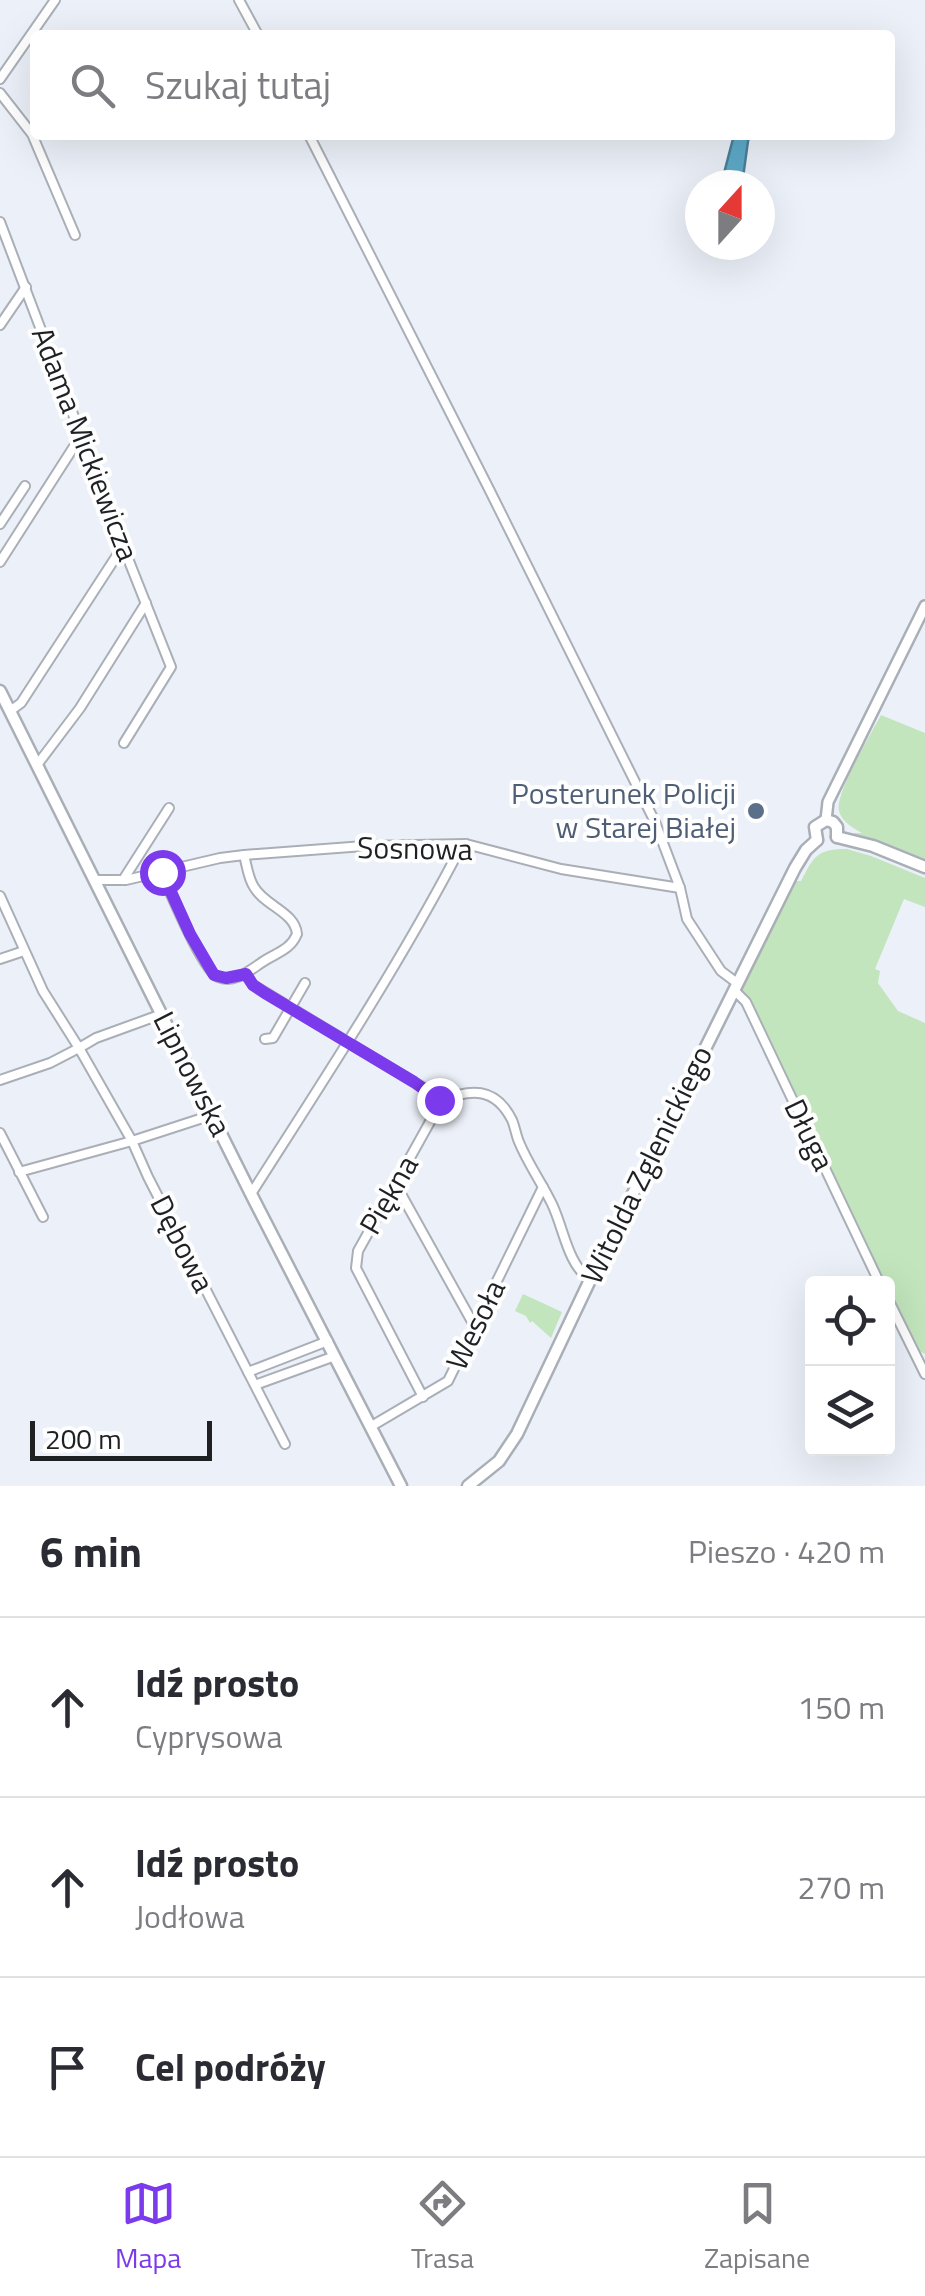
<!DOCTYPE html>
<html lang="pl">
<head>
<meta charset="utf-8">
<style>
  body { margin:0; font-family:"Titillium Web",sans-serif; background:#f2f2f3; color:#2b2b33 }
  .controls { position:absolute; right:30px; bottom:30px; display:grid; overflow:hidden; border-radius:10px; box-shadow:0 10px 40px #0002 }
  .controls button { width:90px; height:90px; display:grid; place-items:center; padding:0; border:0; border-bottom:2px solid #e1e1e2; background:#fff; color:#2b2b33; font:50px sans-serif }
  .compass { position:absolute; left:685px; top:170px; width:90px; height:90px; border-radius:50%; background:#fff; box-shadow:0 10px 40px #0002; rotate:21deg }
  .scale { position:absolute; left:30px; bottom:25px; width:182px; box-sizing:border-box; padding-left:10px; border:5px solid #1e2023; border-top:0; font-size:28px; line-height:35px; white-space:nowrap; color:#1e2023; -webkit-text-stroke:8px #fefefe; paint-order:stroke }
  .stop { position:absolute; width:30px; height:30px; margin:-22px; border:8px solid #7c3aed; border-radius:50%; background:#fff }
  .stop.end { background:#7c3aed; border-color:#fff; box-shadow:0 2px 10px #0008 }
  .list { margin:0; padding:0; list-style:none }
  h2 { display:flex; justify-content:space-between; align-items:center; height:130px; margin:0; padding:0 40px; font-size:42px }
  h2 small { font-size:32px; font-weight:400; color:#7c7c81 }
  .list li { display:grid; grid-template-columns:65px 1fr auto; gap:30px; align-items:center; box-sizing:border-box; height:180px; padding:0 40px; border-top:2px solid #e1e1e2 }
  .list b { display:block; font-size:38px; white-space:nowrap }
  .list p { margin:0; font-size:32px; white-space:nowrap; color:#7c7c81 }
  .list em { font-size:32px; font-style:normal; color:#7c7c81 }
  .icon { flex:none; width:55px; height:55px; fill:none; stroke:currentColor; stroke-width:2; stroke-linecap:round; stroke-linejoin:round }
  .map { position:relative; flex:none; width:925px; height:1486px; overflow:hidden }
  .search { position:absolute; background:#fff; box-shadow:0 10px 40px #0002; left:30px; right:30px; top:30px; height:110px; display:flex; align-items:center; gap:25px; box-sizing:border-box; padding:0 35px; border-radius:10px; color:#7c7c81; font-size:38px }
  .sheet { height:670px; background:#fff }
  nav { display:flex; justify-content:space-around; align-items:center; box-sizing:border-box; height:140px; border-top:2px solid #e1e1e2; background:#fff; font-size:28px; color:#7c7c81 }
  nav a { display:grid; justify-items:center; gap:5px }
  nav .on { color:#7c3aed }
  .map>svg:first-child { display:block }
  .green { fill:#c2e5bd }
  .water { fill:#5eabca; stroke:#4b8198; stroke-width:2.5 }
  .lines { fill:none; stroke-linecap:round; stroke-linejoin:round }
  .minor-casing { stroke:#aaafb7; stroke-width:12 }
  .tertiary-casing { stroke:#aaafb7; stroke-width:14 }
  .secondary-casing { stroke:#aaafb7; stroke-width:15 }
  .minor { stroke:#fff; stroke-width:8 }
  .tertiary { stroke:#fff; stroke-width:9 }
  .secondary { stroke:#fff; stroke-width:10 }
  .route { stroke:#7c3aed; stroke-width:12 }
  .service-dot { fill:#5c6f8a; stroke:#fefefe; stroke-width:4 }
  .labels { text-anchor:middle; stroke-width:8; stroke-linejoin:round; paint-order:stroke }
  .street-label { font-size:30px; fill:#1e2023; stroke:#fefefe }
  .service-label { font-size:30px; fill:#4e5e75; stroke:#fefefe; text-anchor:end }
</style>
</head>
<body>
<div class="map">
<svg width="925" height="1486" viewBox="0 0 925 1486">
  <rect width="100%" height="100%" fill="#ecf1f9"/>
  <g class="green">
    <path d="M881,715l44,18v130l-72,-30h9c-9,-5 -20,-11 -23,-22 -5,-16 33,-79 42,-96z"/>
    <path d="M847,849l24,7 54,22v29l-21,-8 -29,70 5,2 -2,12 20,28 27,12v331l-10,-5 -27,-56v-9l-5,-1 -142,-295 1,-7 52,-100h7c13,-25 16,-32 46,-32z"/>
    <polygon points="523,1294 562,1312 551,1338 532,1321 530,1323 526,1316 515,1311"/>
  </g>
  <polygon class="water" points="734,135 751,135 748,141 742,185 725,185 723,177"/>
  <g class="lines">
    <g class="minor-casing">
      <g id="minor">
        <polyline points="239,0 258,35"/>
        <polyline points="0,79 55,0"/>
        <polyline points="0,93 32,134 75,235"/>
        <polyline points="309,135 488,487 655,822 680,888 687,919 721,971 737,983"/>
        <polyline points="0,222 123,546 171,667 124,743"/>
        <polyline points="0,325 26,287"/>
        <polyline points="0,524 25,486"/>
        <polyline points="0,562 82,434"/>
        <polyline points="10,711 21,703 123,546"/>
        <polyline points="37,765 80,708 146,603"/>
        <path d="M161,872c9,19 41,98 57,105 16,7 31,-6 43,-14 14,-10 29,-12 36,-29 -2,-22 -32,-28 -43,-47 -6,-9 -7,-21 -10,-32"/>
        <polyline points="95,880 126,880 220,858 244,855 364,846 466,844 561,869 680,888"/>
        <polyline points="123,880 169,808"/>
        <polyline points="0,896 43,991 79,1048 96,1038 162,1014"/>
        <polyline points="0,959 24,951"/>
        <polyline points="246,975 253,985 432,1093 439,1101"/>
        <polyline points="734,990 746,1002 880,1284"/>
        <polyline points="265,1039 273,1038 305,983"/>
        <polyline points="0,1080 50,1063 79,1048 132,1141 148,1177 285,1444"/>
        <path d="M439,1101c31,-12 56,-15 73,19 3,7 4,15 7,22 9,22 23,41 33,62 12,25 15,59 38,76"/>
        <polyline points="0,1133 43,1217"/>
        <polyline points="19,1172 132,1141 212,1115"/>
        <polyline points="396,1185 475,1327"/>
        <path d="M251,1194c70,-110 142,-219 203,-334l12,-16"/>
        <polyline points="888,1299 925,1374"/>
        <polyline points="248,1372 328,1341"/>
        <polyline points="255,1385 335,1356"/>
        <polyline points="423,1397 356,1268 358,1251 436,1111 439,1101"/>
        <polyline points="370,1427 448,1381 543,1187"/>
      </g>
    </g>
    <g class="tertiary-casing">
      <polyline id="tertiary" points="826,820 828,802 925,606"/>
    </g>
    <g class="secondary-casing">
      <g id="secondary">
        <polyline points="0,691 251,1194 401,1486"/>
        <polyline points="837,837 873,846 925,867"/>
        <polyline points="817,840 815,827 826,820 833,822 837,827 837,837"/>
        <polyline points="468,1486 499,1461 517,1434 590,1280 795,868 806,850 817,840"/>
      </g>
    </g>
    <use href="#minor" class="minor"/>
    <use href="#tertiary" class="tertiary"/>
    <use href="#secondary" class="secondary"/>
  </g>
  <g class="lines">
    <polyline class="route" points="162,872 190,934 214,975 226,978 246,974 253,985 265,993 414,1082 439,1100"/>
  </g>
  <circle class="service-dot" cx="756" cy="811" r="10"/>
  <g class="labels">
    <g class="street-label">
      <text transform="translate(85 444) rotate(69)" y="10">Adama Mickiewicza</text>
      <text transform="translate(415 849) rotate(1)" y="10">Sosnowa</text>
      <text transform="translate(192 1074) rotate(63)" y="10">Lipnowska</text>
      <text transform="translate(809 1135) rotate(64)" y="10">Długa</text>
      <text transform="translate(647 1165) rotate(-64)" y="10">Witolda Zglenickiego</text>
      <text transform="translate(389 1195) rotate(-60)" y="10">Piękna</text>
      <text transform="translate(182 1244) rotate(63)" y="10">Dębowa</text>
      <text transform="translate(476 1325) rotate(-64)" y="10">Wesoła</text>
    </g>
    <g class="service-label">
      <text x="736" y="804">Posterunek Policji<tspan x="736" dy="34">w Starej Białej</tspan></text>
    </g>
  </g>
</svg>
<div class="controls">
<button><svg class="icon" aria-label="locate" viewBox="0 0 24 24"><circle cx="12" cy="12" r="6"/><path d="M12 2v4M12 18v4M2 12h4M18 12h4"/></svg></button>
<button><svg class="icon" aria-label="layers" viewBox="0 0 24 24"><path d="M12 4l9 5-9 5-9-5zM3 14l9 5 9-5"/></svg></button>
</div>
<svg class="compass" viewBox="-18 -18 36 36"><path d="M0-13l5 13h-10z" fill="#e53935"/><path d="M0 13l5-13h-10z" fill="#7c7c81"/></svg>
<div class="scale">200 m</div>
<div class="stop" style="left:162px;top:872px"></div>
<div class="stop end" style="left:439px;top:1100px"></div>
<div class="search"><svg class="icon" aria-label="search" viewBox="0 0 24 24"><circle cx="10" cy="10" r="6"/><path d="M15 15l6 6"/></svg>Szukaj tutaj</div>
</div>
<section class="sheet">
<h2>6 min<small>Pieszo · 420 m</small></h2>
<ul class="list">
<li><svg class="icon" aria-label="ahead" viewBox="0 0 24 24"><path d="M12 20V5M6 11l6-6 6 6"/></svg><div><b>Idź prosto</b><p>Cyprysowa</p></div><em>150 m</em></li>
<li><svg class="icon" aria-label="ahead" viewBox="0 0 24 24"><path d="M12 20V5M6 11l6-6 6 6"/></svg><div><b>Idź prosto</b><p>Jodłowa</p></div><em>270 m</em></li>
<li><svg class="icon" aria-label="arrive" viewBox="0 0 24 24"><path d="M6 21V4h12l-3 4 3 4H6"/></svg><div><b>Cel podróży</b></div></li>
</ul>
</section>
<nav>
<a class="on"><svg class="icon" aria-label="map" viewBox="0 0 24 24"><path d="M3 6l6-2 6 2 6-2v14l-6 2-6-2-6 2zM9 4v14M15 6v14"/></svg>Mapa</a>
<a><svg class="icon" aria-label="directions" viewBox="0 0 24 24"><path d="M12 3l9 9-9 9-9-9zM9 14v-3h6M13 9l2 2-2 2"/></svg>Trasa</a>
<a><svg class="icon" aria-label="saved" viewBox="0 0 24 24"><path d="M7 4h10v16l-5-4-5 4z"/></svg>Zapisane</a>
</nav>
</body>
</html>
